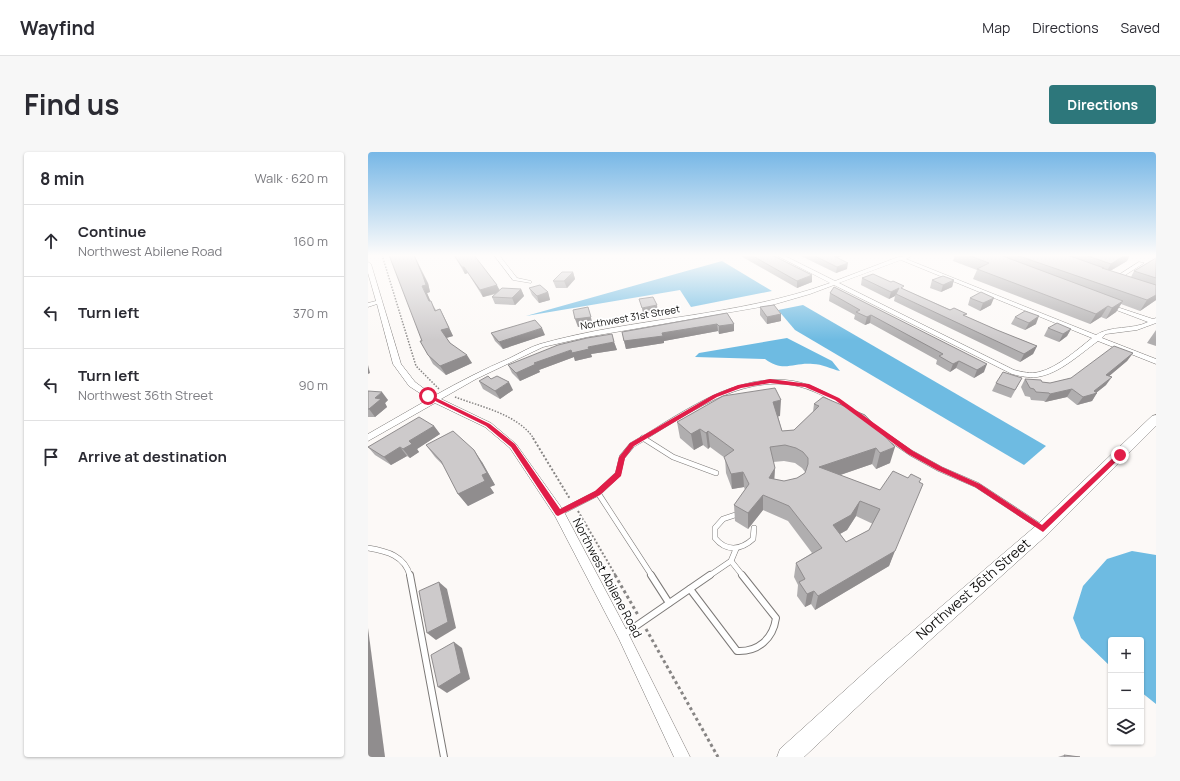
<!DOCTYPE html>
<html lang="en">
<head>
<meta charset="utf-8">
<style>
  body { margin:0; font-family:Manrope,sans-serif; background:#f7f7f7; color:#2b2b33 }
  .controls { position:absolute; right:12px; bottom:12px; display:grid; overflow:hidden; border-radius:4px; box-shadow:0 1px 3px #0004 }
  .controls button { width:36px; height:36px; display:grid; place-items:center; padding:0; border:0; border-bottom:1px solid #e1e1e2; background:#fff; color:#2b2b33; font:20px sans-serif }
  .stop { position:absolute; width:12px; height:12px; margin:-9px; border:3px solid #e11d48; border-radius:50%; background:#fff }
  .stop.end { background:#e11d48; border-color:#fff; box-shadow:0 1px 4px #0008 }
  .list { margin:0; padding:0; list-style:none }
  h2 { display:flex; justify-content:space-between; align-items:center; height:52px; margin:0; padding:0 16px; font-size:17px }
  h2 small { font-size:13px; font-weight:400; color:#7c7c81 }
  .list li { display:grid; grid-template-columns:26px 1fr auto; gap:12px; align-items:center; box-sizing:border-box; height:72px; padding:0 16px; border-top:1px solid #e1e1e2 }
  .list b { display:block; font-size:15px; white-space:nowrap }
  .list p { margin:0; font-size:13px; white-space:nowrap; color:#7c7c81 }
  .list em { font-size:13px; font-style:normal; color:#7c7c81 }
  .icon { flex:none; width:22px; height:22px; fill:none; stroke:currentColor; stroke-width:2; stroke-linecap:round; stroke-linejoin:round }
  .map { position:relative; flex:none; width:788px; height:605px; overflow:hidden; border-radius:4px }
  header { display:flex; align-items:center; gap:24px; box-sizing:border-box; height:56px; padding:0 20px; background:#fff; border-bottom:1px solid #e1e1e2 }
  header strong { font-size:19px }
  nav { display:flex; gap:22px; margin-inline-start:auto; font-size:14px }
  .intro { display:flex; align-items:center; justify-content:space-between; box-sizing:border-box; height:96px; padding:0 24px }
  h1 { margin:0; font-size:28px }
  .button { padding:10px 18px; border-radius:4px; background:#2d777b; color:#fff; font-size:14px; font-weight:700 }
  main { display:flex; gap:24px; padding:0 24px }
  aside { flex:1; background:#fff; border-radius:4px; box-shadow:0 1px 3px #0004 }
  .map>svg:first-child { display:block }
  .water { fill:#6ebbe2 }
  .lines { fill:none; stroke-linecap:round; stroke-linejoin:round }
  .service-far2-casing { stroke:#7c7977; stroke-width:5 }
  .service-far1-casing { stroke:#7c7977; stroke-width:6 }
  .service-casing { stroke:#7c7977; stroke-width:8 }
  .minor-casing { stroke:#7c7977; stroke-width:1 }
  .secondary-casing { stroke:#7c7977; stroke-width:1 }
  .path-far2 { stroke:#878584; stroke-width:1.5; stroke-dasharray:1.5 1.5; stroke-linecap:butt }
  .path-far1 { stroke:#878584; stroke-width:2; stroke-dasharray:2 2; stroke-linecap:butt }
  .path { stroke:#878584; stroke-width:3; stroke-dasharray:3 3; stroke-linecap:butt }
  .service-far2 { stroke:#fff; stroke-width:4 }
  .service-far1 { stroke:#fff; stroke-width:5 }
  .service { stroke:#fff; stroke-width:6 }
  .minor { fill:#fff; fill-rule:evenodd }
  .secondary { fill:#fff; fill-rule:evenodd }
  .wall { fill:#b0aeaf; fill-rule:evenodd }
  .shaded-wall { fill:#908d8e }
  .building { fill:#cdcacb; stroke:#908d8e; fill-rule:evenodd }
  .route { fill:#e11d48 }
  .labels { text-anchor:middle; stroke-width:3.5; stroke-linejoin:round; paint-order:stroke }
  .far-street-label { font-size:10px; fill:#131211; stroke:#fff }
  .street-label { font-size:12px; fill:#131211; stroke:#fff }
  .near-street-label { font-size:14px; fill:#131211; stroke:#fff }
</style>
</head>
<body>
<header>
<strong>Wayfind</strong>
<nav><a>Map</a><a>Directions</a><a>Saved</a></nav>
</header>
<div class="intro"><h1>Find us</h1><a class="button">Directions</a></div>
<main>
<aside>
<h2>8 min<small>Walk · 620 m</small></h2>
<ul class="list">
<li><svg class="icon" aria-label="ahead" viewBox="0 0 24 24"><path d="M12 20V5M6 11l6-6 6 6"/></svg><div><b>Continue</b><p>Northwest Abilene Road</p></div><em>160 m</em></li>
<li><svg class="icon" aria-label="left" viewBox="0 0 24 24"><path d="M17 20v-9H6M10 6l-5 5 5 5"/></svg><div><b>Turn left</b></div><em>370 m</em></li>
<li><svg class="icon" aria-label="left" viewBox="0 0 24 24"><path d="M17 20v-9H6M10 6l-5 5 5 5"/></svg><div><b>Turn left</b><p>Northwest 36th Street</p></div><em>90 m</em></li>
<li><svg class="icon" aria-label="arrive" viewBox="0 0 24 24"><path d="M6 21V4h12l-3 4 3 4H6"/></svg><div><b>Arrive at destination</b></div></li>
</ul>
</aside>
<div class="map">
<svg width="788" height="605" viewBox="0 0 788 605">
  <rect width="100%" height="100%" fill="#fcf9f7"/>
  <g class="water">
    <polygon points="354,109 404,139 323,155 312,138 158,164"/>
    <polygon points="435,153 678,294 656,313 427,178 410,158"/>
    <path d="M419,186l45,23 8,10c-9,-2 -18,-7 -27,-7 -20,-2 -29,9 -48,-5l-70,-2 4,-4z"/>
    <polygon points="764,399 788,403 788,552 773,540 773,488 743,488 743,515 713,486 705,466 715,434 739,407"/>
  </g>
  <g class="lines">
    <g class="service-far2-casing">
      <g id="service-far2">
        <polyline points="510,278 523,287"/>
        <polyline points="275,286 277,287"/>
        <path d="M274,287c44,-27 97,-65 151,-56 22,4 40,16 58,27"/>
      </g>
    </g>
    <g class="service-far1-casing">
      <g id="service-far1">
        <polyline points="275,286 305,305 348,321"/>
        <polyline points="521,286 543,301 572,317 609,333 673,375"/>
        <polyline points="230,341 284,424"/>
        <polyline points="191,361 230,341 250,322 254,305 264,293 276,286"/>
        <path d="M367,363l-12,4 -8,9v10c11,14 26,12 38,1l1,-11"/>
        <path d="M0,396c19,3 37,8 42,28"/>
        <polyline points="363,409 375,424"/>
        <polyline points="341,424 363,409 368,397"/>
      </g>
    </g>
    <g class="service-casing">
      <g id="service">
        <polyline points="42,423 76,605"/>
        <polyline points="283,423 301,451"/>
        <path d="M322,437l47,62c21,1 36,-12 39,-33l-34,-43"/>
        <polyline points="255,483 342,423"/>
      </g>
    </g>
    <g class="minor-casing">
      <g id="minor">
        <polygon points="126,103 131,103 149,126 163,129 163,131 145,128"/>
        <path d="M408,103h7l52,26 63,-24 15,-2 -7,4 190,76c15,-10 36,-5 52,-13l-45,-17 5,-1 45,15 3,-1v5l-19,7 -31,4 -4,4 54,21v5l-58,-23c-18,13 -39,33 -61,36 -9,1 -17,-1 -25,-3l-178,-89 -24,9 -38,11 -185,32 -44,10 -67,32 -35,20 50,24 25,21 47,66 64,121 63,126h-16l-55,-118 -64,-123 -45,-68 -25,-21 -50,-24 -67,38v-7l61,-35 -20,-13 -16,-22 -16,-60 -9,3v-4l8,-2 -8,-28v-11l3,2 30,100 14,18 19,14c25,-14 50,-27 76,-38 10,-5 20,-11 30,-14 95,-27 197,-27 290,-61zM533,108l191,78c-14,11 -35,30 -53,34 -8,2 -17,0 -25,-2l-175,-87z"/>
        <polygon points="771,110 776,111 748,129 743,128"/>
      </g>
    </g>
    <g class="secondary-casing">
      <polygon id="secondary" points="788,263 788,274 680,382 520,526 436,605 409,605 412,597 506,512 670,372 784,264"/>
    </g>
    <g class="path-far2">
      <polyline points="14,103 48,214 71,237"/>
      <path d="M87,245c26,10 63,17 79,42"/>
    </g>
    <g class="path-far1">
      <polyline points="165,286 202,347"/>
      <polyline points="210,359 248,424"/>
    </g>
    <g class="path">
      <polyline points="247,423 270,463"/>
      <polyline points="278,477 350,605"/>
    </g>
    <use href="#service-far2" class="service-far2"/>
    <use href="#service-far1" class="service-far1"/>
    <use href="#service" class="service"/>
    <use href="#minor" class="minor"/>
    <use href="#secondary" class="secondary"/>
  </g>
  <g class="wall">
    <polygon points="86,103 106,103 132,138 153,137 156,144 147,153 127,152 124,145 128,142 115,145 100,121 97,122"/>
    <polygon points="371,103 404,103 444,130 429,136"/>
    <polygon points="431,103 475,103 469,106 479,117 468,121"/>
    <polygon points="587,103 762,103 759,109 742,119 763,125 766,119 788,106 788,148 772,159 753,152 748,160 738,167 733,165 722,172 605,127 609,118 585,109"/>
    <polygon points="205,120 207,127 199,136 188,136 185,129"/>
    <polygon points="494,126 535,137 629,178 669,194 665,202 652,210 526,149 527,144 521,147 493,133"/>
    <polygon points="564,128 586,128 584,135 573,140 562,136"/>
    <polygon points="60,131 62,140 59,141 62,149 68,158 72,157 85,184 78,186 82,191 104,211 78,223 65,212 60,203 54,189"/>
    <polygon points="161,136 180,140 182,148 171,151 164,143"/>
    <polygon points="462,141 616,220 606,226 588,216 582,220 568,212 569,208 502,171 497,173 486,167 487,163 461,149"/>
    <polygon points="602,146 623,153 612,159 600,153"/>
    <polygon points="392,155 413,162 413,169 399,172 392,163"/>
    <polygon points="359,161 366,172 366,179 351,182 350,179 296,189 296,191 258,197 254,180"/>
    <polygon points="647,165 668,172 657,178 643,172"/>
    <polygon points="680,176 703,177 699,184 691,190 676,184"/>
    <polygon points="788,178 788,194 779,191"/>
    <polygon points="123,181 177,183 135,197 127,189"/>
    <polygon points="246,190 249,198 223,202 224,205 207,209 206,205 171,218 172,220 152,229 144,221 140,213"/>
    <polygon points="765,201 759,209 741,224 738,233 729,240 724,249 709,253 699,245 677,250 676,249 663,248 662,245 657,244 653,235 657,227 674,230 682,231 703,226"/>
    <polygon points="654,226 643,246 624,239 628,231"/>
    <polygon points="111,229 145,238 132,247 115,237"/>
    <polygon points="0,239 20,248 17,251 19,255 7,265 0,265"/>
    <path d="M446,252l51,11 25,48 -14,6 -4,-5 -32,11 40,15 39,-8 -30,84 -74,44 -4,-6 -6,3 -8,-11 1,-11 -4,-8 2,-14 16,-10 -24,-32 -25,-11 -15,19 -13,-8 -1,-16 11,-15 -1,-3 -12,2 -6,-16 -1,-15 -15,-11 -2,2 -5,-4 -9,5 -14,-12 -3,-16 103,-6h-2l4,15 12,-1 19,-18zM416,309l11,2 7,5 3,4v1l-8,5 -13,3 -10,-2 1,-11 -2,-6zM488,364l17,8 -4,6 -23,12 -6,-8 7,-4z"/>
    <polygon points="66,274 72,282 49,297 51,300 42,306 39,304 23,313 7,303 0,295"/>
    <polygon points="58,293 114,310 127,333 122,335 126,341 100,354 90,342 76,314 67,305"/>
    <polygon points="696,603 712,605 690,605"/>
  </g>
  <g class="shaded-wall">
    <polygon points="46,103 60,131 62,140 59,141 66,157 61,149 54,134"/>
    <polygon points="461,103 475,103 460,109"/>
    <polygon points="757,103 762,103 759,109 737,122 743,112"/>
    <polygon points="480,111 479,117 468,121 469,115"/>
    <polygon points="94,115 96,115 100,121 97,122"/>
    <polygon points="205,120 207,127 199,136 196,129"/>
    <polygon points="444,123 444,130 429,136 429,129"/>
    <polygon points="586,128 584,135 573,140 575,133"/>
    <polygon points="129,133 132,140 115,145 112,138"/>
    <polygon points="531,136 527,144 521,147 523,140"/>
    <polygon points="153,137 156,144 147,153 144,146"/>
    <polygon points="180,140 182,148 171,151 169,144"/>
    <polygon points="788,143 788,148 772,159 779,148"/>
    <polygon points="626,146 623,153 612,159 615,151"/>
    <polygon points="755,149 748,160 738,167 744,156"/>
    <polygon points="289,153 290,161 275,163 274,156"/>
    <polygon points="740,154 733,165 722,172 728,162"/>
    <polygon points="220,155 225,173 210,175 207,167"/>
    <polygon points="72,157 76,165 85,184 78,186 73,178"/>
    <polygon points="413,162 413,169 399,172 399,165"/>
    <polygon points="503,163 502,171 497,173 499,165"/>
    <polygon points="671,164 668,172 657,178 661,171"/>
    <polygon points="349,172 350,179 296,189 296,191 258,197 256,189 294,181"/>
    <polygon points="366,172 366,179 351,182 351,174"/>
    <polygon points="174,176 177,183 135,197 131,190"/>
    <polygon points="703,177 699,184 691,190 695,182"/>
    <polygon points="246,190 249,198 223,202 224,205 207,209 206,205 171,218 172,220 152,229 148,221 166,211 203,198"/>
    <polygon points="669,194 665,202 652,210 656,202"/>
    <polygon points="765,201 759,209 733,231 738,223"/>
    <polygon points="99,203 104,211 78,223 72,214"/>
    <polygon points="591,209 588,216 582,220 585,212"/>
    <polygon points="619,212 616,220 606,226 609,218"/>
    <polygon points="0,213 2,221 0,222"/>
    <polygon points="744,225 738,233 728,241 729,241 724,249 709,253 715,245 726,239"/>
    <polygon points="141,230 145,238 132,247 127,239"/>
    <polygon points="704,237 699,245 677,250 682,242"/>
    <polygon points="14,240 20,248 17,251 19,255 7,265 1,257 7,246"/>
    <polygon points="413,248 412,264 404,266 405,250"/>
    <polygon points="66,274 72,282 49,297 51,300 42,306 35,297 41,289"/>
    <polygon points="332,277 335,293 326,298 323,282"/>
    <polygon points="340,279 342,295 340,297 338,281"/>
    <polygon points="32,295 39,304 23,313 16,305"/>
    <polygon points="527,295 522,311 508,317 512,301"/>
    <polygon points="508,296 504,312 449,331 451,315"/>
    <polygon points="106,298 114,310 127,333 122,335 126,341 100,354 90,342 114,323"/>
    <polygon points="407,316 406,332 401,326"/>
    <polygon points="375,320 376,335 364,337 363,322"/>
    <polygon points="395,343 395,358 380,377 380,361"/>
    <polygon points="492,349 488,364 479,378 461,388 465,373"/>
    <polygon points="527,399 521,414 447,458 450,444"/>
    <polygon points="71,430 79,437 88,476 68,488 59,481"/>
    <polygon points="446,439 443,452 437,455 439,442"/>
    <polygon points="0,476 17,605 0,605"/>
    <polygon points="86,490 94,496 102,527 79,541 70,535"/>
  </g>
  <g class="building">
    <polygon points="21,103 46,103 55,124 58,133 54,134 61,149 63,149 67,159 72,157 81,176 73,178 82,191 99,203 72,214 60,203 52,189 54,189"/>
    <polygon points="86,103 106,103 129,133 112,138 96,115 94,115"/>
    <polygon points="383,103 404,103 444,123 429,129"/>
    <polygon points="445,103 464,103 480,111 469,115"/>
    <polygon points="600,103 632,103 755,149 744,156 740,154 728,162 609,117 621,111"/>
    <polygon points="648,103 699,103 736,116 734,116 788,133 788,143 779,148"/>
    <polygon points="717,103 757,103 743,112"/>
    <polygon points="788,106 788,126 766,119"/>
    <polygon points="194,120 205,120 196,129 185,129"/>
    <polygon points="505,122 523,130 525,129 536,134 533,136 582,158 586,156 599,162 595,163 629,178 669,194 656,202 528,142 531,136 523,140 494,126"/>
    <polygon points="575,124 586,128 575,133 564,128"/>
    <polygon points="172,133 180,140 169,144 161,136"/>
    <polygon points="466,135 619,212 609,218 591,209 585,212 571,204 575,202 503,163 499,165 488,160 492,158 462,141"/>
    <polygon points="134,136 153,137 144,146 124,145"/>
    <polygon points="613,140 626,146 615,151 602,146"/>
    <polygon points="285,145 289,153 274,156 271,147"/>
    <polygon points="406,153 413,162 399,165 392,155"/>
    <polygon points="220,155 223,165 207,167 205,158"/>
    <polygon points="657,159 671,164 661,171 647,165"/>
    <polygon points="359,161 366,172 351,174 349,172 294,181 295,184 256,189 254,180"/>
    <polygon points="167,168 174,176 131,190 123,181"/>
    <polygon points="689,171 703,177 695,182 680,176"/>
    <polygon points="244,182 246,190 220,195 221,197 204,201 203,198 166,211 168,212 148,221 140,213 190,193 219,186"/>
    <polygon points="746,194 765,201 738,223 744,225 726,239 729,241 715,245 704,237 682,242 681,241 668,240 666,237 662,236 657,227 673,228 674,230 682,231 703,226"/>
    <polygon points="635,220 654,226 647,238 628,231"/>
    <polygon points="120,224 123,227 129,224 141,230 127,239 111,229"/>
    <path d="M407,236l6,12 -8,2 9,29 12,-1 25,-24 -5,-2 9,-7 42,18 30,32 -15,6 -4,-5 -57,19 61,23 13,-19 15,7 3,-4 10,5 -2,3 4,2 -28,67 -77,45 -4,-5 -7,3 -8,-12 6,-3 -9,-16 26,-15 -33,-42 -26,-11 -15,18 -14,-8 15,-21 -6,-12 -12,2 -7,-17 10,-7 -26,-19 -2,2 -6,-4 -9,5 -14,-12 46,-26zM417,293l11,3 7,4 5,6v6l-3,9 -8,5 -13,3 -15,-3 6,-10 -5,-21zM492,349l20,8 -11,21 -23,12 -13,-17 18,-10z"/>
    <polygon points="0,239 14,240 7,246 13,247 1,257 0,257"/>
    <polygon points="51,265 66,274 41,289 44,292 35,297 32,295 16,305 0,295"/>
    <polygon points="85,279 106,298 119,321 114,323 117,329 90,342 73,309 58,293"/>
    <polygon points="71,430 80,470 59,481 51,439"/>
    <polygon points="86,490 93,521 70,535 63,503"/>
    <polygon points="696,603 712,605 697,605"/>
  </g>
  <linearGradient id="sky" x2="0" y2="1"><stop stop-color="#77b7e6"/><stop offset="0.55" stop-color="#fefcfb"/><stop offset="1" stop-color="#fefcfb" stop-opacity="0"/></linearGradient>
  <rect width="788" height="188" fill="url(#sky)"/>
  <polygon class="route" points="402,227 441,232 471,246 545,299 574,315 612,332 674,373 749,302 755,303 675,380 607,335 569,318 540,302 467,248 437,235 402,231 373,236 349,245 266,294 257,306 253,324 232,343 190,364 188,363 143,295 118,274 57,244 62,243 122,272 147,292 192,357 227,339 247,321 251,305 262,291 345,243 370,233"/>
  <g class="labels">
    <g class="far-street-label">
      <text transform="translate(262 165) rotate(-10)" y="4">Northwest 31st Street</text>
    </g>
    <g class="street-label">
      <text transform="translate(239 426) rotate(62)" y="4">Northwest Abilene Road</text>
    </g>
    <g class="near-street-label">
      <text transform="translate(605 437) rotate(-41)" y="5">Northwest 36th Street</text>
    </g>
  </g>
</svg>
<div class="controls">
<button>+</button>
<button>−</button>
<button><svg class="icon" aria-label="layers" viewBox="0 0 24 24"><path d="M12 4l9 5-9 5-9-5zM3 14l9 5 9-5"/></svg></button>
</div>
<div class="stop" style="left:60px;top:244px"></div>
<div class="stop end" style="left:752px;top:303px"></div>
</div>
</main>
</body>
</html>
